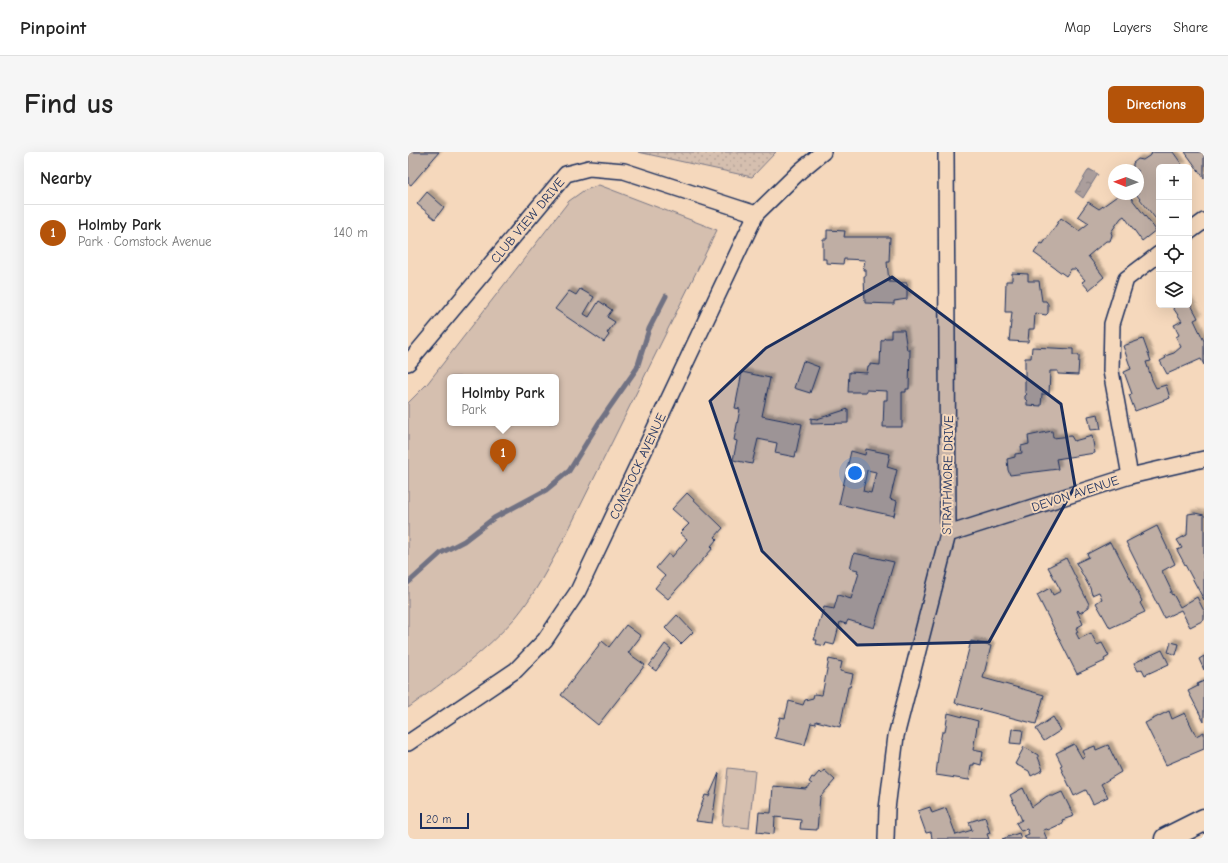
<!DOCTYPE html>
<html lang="en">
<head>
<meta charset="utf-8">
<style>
  body { margin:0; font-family:"Comic Neue",sans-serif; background:#f6f6f6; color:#222 }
  .controls { position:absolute; right:12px; top:12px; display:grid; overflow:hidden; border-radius:6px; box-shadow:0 4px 16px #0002 }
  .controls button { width:36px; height:36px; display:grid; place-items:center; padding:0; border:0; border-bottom:1px solid #e0e0e0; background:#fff; color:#222; font:20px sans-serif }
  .compass { position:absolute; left:700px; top:12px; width:36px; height:36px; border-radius:50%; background:#fff; box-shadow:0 4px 16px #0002; rotate:271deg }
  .scale { position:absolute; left:12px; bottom:10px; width:49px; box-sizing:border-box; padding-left:4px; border:2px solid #1b2f5e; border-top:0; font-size:11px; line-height:14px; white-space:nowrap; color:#1b2f5e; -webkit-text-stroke:3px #f5d8bc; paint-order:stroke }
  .you { position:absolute; left:447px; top:321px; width:14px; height:14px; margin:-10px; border:3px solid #fff; border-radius:50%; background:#1a73e8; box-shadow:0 0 0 6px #1a73e833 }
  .badge { display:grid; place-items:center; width:26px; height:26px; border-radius:50%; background:#b45309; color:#fff; font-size:13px; font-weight:700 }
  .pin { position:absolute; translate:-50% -33px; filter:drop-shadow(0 1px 2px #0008) }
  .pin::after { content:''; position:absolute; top:21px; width:14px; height:12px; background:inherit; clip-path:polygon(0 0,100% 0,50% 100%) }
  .popup { position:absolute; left:39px; top:222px; width:112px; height:52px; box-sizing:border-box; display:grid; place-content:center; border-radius:6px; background:#fff; filter:drop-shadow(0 1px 3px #0005); font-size:13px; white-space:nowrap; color:#767676 }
  .popup b { font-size:15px; color:#222 }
  .popup::after { content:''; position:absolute; left:50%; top:100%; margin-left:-8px; border:8px solid transparent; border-top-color:#fff }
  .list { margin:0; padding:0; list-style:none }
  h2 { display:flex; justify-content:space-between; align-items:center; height:52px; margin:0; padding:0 16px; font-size:17px }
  h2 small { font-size:13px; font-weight:400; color:#767676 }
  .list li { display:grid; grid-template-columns:26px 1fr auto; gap:12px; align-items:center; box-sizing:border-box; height:56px; padding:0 16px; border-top:1px solid #e0e0e0 }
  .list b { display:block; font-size:15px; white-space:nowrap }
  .list p { margin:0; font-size:13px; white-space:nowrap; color:#767676 }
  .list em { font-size:13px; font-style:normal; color:#767676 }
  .icon { flex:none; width:22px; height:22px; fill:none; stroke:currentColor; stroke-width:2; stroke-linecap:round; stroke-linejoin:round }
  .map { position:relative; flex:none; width:796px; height:687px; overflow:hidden; border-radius:6px }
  header { display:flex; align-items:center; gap:24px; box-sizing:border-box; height:56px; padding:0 20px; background:#fff; border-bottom:1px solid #e0e0e0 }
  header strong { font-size:19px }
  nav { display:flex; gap:22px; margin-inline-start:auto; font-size:14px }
  .intro { display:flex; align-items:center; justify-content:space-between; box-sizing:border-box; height:96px; padding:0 24px }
  h1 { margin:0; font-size:28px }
  .button { padding:10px 18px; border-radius:6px; background:#b45309; color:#fff; font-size:14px; font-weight:700 }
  main { display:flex; gap:24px; padding:0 24px }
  aside { flex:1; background:#fff; border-radius:6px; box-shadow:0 4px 16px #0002 }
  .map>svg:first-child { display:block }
  .grass { fill:url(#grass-dots); stroke:#787786 }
  .green { fill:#d5bfaf; stroke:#787786; fill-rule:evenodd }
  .water { fill:url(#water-ripples); stroke:#717283 }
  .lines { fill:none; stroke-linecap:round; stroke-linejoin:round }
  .stream { stroke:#717283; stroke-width:5 }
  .building { fill:#bfaea4; stroke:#1b2f5e; fill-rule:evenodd; filter:url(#shadow) }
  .minor-casing { stroke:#1b2f5e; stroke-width:18 }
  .secondary-casing { stroke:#1b2f5e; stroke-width:25 }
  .minor { stroke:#f5d8bc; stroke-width:15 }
  .secondary { stroke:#f5d8bc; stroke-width:22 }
  .marked { fill:#1b2f5e; fill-opacity:0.2; stroke:#1b2f5e; stroke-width:3; stroke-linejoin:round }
  .labels { text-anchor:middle; stroke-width:4; stroke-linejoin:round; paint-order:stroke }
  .street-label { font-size:13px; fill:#1b2f5e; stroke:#f5d8bc }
</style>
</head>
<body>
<header>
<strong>Pinpoint</strong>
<nav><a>Map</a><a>Layers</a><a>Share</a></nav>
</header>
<div class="intro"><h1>Find us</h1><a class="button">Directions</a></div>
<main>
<aside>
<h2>Nearby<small></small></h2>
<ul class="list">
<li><span class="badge">1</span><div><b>Holmby Park</b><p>Park · Comstock Avenue</p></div><em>140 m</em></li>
</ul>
</aside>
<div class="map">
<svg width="796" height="687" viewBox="0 0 796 687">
  <defs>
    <pattern id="grass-dots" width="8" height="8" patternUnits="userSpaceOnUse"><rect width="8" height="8" fill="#d5bfaf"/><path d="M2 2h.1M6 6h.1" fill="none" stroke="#b6a499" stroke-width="1.8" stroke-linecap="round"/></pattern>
    <pattern id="water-ripples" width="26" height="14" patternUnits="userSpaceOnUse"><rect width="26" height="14" fill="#ab9e9c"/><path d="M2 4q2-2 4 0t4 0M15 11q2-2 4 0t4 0" fill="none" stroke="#8a8182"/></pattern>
    <filter id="shadow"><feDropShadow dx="3.5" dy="-3.5" stdDeviation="1" flood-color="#0004"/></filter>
  </defs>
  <rect width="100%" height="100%" fill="#f5d8bc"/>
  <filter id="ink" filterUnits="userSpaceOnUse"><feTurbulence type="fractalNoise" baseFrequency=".025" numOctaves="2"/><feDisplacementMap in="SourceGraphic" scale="8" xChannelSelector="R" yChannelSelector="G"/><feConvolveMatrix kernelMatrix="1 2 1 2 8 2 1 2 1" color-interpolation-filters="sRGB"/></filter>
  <g filter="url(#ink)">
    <polygon class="grass" points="230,0 368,0 344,25"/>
    <g class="green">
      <path d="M191,33l118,45 -154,311c-14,25 -28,53 -47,76 -32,36 -70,63 -108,91v-305l19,-19 142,-183 14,-10zM42,225h106v46h-106z"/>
      <polygon points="320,616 347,619 341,676 314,673"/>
    </g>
    <polygon class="water" points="681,17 690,22 675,46 667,40"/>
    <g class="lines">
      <polyline class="stream" points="0,431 33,401 56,389 86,366 138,338 161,319 190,272 229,216 241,177 258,144"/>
    </g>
    <g class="building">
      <polygon points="0,0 31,0 3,33 0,31"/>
      <polygon points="743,0 765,0 775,14 751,15 751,24 749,26 751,29 751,71 728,42 730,42 730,18 718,18 723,15 725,16 725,11 730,7 735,8 744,2"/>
      <polygon points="777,0 796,0 796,26"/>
      <polygon points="19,40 36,55 27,67 9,52"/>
      <polygon points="712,42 720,42 748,78 734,89 716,64 713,66 703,80 704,83 702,89 698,89 680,104 696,125 681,138 674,130 677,128 667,117 663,117 658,124 626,101 633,91 635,92 653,66 671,79 681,71 670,64 680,50 691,57"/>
      <polygon points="419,78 437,79 436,85 482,85 481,110 479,110 481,130 499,131 499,147 486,149 486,152 457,151 456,124 458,124 458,118 455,118 457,108 436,107 435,112 418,111 418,107 415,107 415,87 419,87"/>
      <polygon points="604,121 620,122 620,129 631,129 634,149 638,149 640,152 640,161 638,163 627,161 626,177 621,177 620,190 601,189 604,160 597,160 598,129 604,129"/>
      <polygon points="172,137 186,145 176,162 181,165 191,149 204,158 199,165 207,170 199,181 201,183 196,190 147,157 161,139 168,143"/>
      <polygon points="781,149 790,166 786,168 796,189 796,213 793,207 759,222 752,209 758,206 757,204 766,201 773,195 768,185 771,183 766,173 774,169 763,153 781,153"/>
      <polygon points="483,178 496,178 499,198 502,198 501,237 498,237 498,240 494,240 494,275 475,275 476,248 479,248 479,239 458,238 458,240 440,240 441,220 459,221 460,214 462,214 462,212 472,213 473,189 477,186 483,186"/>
      <polygon points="735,187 743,209 738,210 744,228 748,236 758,233 762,246 727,259 721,243 724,242 716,220 723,217 715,194"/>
      <polygon points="624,195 665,197 665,203 671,203 671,206 670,223 650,222 650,219 642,219 641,242 634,242 633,254 619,253 619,249 617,247 617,244 619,242 617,241 617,206 623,206"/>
      <polygon points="395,209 411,215 402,241 386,236"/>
      <polygon points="334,220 362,226 354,264 394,272 387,305 367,301 369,291 350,287 344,312 325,308 329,289 326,288 332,257 327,256"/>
      <polygon points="440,257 440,271 403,272 403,266 409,267"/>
      <polygon points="690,262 693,277 683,278 680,264"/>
      <polygon points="644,279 645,286 663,284 666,289 684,284 687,301 648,307 650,317 602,323 600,318 599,307 607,305 607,302 614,301 613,294 621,292 620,284"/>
      <path d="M458,297l24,5 -3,13 10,3 -7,29 7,2 -3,15 -55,-12 12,-53 14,4zM459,318l9,2 -5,21 -8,-2z"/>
      <polygon points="279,341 315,376 307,385 309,387 303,394 305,396 260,447 247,436 257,424 248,416 260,402 264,405 279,387 272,381 281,372 264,357"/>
      <polygon points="787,361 796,363 796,448 769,398 774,396 769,388 779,383 780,362"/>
      <polygon points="749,374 767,412 754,419 764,440 762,440 764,443 765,442 772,455 789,445 796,459 796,468 782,475 773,458 756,466 718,390"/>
      <polygon points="702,390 705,396 707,396 734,449 732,451 737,460 702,476 688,451 694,447 691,440 684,443 682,436 668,411 681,405 679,402"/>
      <polygon points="446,401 486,410 466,476 440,468 438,472 432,470 426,493 418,491 417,494 408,492 409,488 406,488 416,455 426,457 430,443 443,447 451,421 449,420 450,418 442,416"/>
      <polygon points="658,406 681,452 681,455 672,461 670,458 669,459 675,472 668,476 670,480 668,481 671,487 683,481 689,493 694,491 701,504 696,507 697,509 669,522 629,443 642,436 645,443 653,439 640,415"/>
      <polygon points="269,463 285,480 273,492 257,476"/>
      <polygon points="218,473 233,484 220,501 237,513 190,573 153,543 194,489 201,495"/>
      <polygon points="563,489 583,494 575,526 636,543 628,572 547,551"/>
      <polygon points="763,490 771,492 768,503 760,500"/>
      <polygon points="257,492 263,497 248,519 241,514"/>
      <polygon points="754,498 761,512 737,523 734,517 730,519 726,511"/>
      <polygon points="796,504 796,518 791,507"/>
      <polygon points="421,507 434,510 432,519 445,522 442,535 440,535 432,575 408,569 408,572 403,571 397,593 367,586 372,565 377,566 381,549 395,553 397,548 405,546 406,542 414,543"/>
      <polygon points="796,529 796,570 780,539 790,534 789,532"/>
      <polygon points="761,559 764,567 777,561 788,584 796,580 796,597 758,613 737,571"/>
      <polygon points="540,561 570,569 565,598 575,600 573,613 566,611 566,613 563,613 561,628 528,623 531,595 534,580 537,580"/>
      <polygon points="645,565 653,578 636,589 628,577"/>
      <polygon points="604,577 615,578 613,592 602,591"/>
      <polygon points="666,592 674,606 677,605 674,599 687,594 688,598 700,593 713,620 693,632 700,645 685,652 678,638 666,644 652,614 654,613 648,601"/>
      <polygon points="616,595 630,603 630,605 635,618 623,624 621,619 607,612"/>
      <polygon points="416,618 427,628 412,645 409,678 392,677 393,668 367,665 366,682 349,680 351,660 363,661 365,634 398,637 404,632 401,630 404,625 406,626 411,620 413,622"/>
      <polygon points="311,621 304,671 288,669 297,643 301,644"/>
      <polygon points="615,636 624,655 639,644 645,644 654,640 666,664 654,668 655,671 640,678 639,677 635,678 639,687 618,687 616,684 621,682 619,677 613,679 608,671 614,668 602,643"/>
      <polygon points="522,655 524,661 538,656 548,683 564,678 561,670 577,665 582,681 579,682 581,687 524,687 523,680 518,681 510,659"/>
      <polygon points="611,681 613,687 594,687"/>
    </g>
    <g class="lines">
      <g class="minor-casing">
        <g id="minor">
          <polyline points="781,80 796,69"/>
          <polyline points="0,211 158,22 181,16 216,19 348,62"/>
          <polyline points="722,324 703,219 704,172 718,127 751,102"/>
          <polyline points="540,382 722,324 796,307"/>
          <polyline points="0,591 108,518 137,488 170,439 348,62 392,19 415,0"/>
          <polyline points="478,687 479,657 488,584 540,382 538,0"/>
        </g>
      </g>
      <g class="secondary-casing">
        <polyline id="secondary" points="758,687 796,668"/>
      </g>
      <use href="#minor" class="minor"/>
      <use href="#secondary" class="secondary"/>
    </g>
  </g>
  <path class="marked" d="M484,125l169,127 14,82 -86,156 -132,3 -95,-94 -52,-150 56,-53z"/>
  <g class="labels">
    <g class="street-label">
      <text transform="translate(119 68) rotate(-50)" y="5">CLUB VIEW DRIVE</text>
      <text transform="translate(229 314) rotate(-65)" y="5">COMSTOCK AVENUE</text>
      <text transform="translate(539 323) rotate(-89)" y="5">STRATHMORE DRIVE</text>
      <text transform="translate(667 341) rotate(-18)" y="5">DEVON AVENUE</text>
    </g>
  </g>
</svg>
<div class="controls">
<button>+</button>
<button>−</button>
<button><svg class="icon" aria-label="locate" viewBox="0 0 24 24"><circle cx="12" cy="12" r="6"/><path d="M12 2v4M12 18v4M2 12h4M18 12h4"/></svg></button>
<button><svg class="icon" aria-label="layers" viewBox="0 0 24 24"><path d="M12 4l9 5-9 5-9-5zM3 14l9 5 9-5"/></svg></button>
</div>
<svg class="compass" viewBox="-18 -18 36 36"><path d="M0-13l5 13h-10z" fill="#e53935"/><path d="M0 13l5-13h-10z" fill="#767676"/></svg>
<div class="scale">20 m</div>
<div class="you"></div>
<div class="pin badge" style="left:95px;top:320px">1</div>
<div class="popup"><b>Holmby Park</b>Park</div>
</div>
</main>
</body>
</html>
